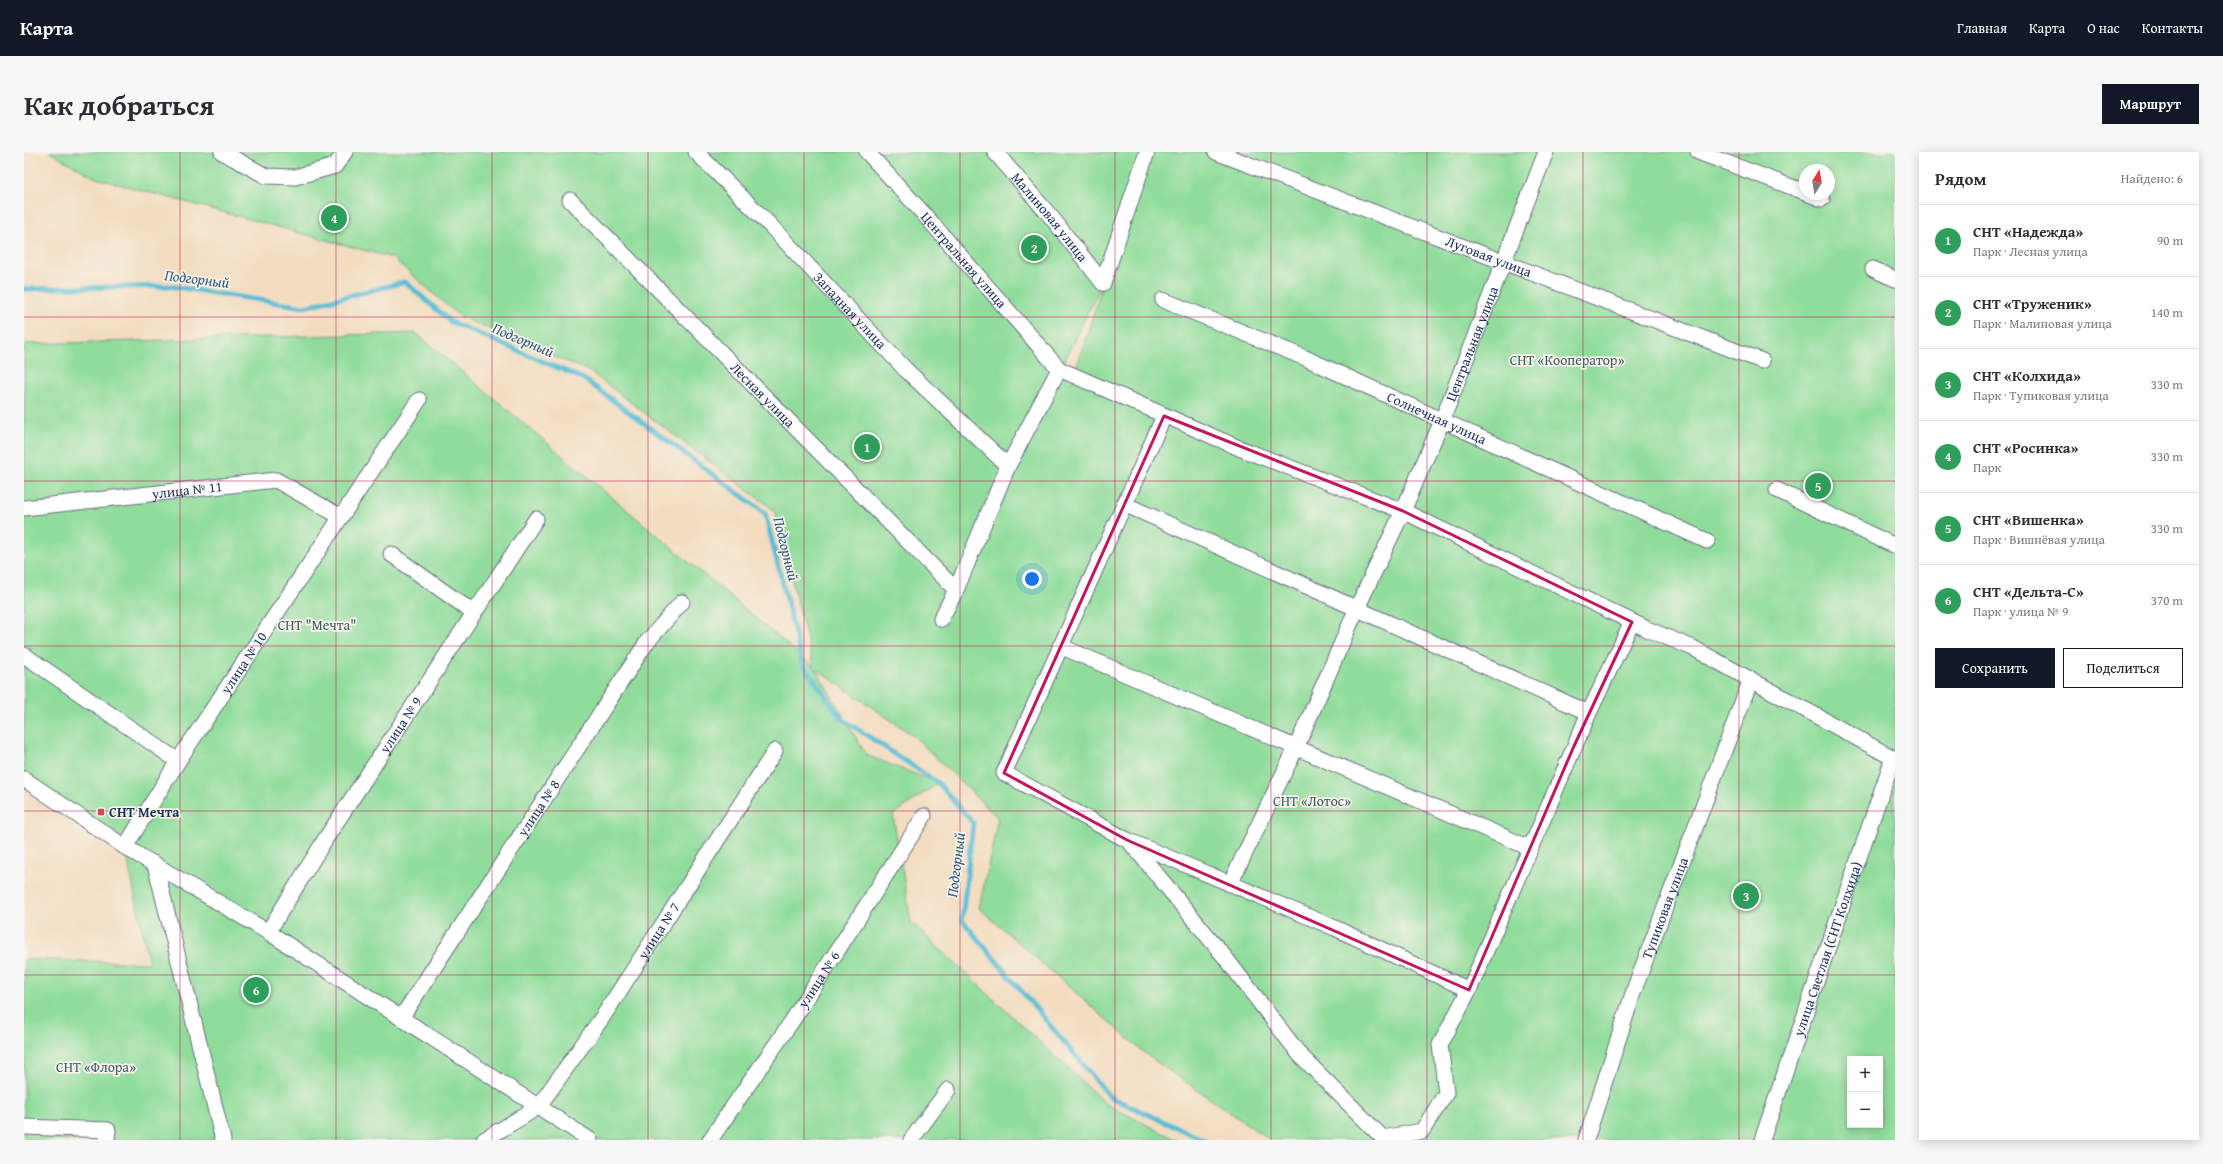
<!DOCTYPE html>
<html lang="ru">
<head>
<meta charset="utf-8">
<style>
  body { margin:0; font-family:"Gentium Book Plus",serif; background:#f7f7f7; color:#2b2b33 }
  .controls { position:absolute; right:12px; bottom:12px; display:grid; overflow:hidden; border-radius:0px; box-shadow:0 2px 10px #0003 }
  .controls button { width:36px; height:36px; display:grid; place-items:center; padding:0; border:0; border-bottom:1px solid #e1e1e2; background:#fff; color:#2b2b33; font:20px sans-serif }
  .compass { position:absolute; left:1775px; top:12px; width:36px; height:36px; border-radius:50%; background:#fff; box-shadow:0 2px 10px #0003; rotate:11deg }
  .you { position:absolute; left:1008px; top:427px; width:14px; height:14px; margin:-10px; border:3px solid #fff; border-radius:50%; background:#1a73e8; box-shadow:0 0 0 6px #1a73e833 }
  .badge { display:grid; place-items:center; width:26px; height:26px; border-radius:50%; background:#111827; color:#fff; font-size:13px; font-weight:700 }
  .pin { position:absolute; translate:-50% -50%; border:2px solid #fff; box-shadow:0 1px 4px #0006 }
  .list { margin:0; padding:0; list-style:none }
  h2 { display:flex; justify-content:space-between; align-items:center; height:52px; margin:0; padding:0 16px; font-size:17px }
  h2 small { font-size:13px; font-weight:400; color:#7c7c81 }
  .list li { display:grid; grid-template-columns:26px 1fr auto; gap:12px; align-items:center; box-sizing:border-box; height:72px; padding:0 16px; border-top:1px solid #e1e1e2 }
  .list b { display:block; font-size:15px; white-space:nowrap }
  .list p { margin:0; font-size:13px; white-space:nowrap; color:#7c7c81 }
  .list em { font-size:13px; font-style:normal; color:#7c7c81 }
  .actions { display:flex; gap:8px; padding:12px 16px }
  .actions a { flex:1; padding:9px 0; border:1px solid #111827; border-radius:0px; text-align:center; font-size:14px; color:#111827 }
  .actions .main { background:#111827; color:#fff }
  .map { position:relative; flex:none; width:1871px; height:988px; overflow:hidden; border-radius:0px }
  header { display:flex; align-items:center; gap:24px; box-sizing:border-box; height:56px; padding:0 20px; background:#111827; color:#fff }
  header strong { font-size:19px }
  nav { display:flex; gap:22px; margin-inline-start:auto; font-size:14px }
  .intro { display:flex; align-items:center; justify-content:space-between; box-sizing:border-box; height:96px; padding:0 24px }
  h1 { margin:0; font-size:28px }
  .button { padding:10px 18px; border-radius:0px; background:#111827; color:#fff; font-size:14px; font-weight:700 }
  main { display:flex; gap:24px; padding:0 24px }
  aside { flex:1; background:#fff; border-radius:0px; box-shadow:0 2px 10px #0003 }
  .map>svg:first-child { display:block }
  .green { fill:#90dd9b; stroke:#56867c; fill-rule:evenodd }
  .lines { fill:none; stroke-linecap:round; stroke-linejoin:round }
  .stream { stroke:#57bcd6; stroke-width:5 }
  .minor-casing { stroke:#676c80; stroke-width:17 }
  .minor { stroke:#fff; stroke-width:15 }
  .marked { fill:none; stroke:#c2185b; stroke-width:3; stroke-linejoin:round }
  .grid { fill:none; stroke:#c2185b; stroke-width:1; stroke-opacity:0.55 }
  .poi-dot { fill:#d1495b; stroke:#f7f3e8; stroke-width:1.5 }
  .labels { text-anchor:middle; stroke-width:3.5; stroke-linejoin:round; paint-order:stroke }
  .street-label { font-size:14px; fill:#1b2f5e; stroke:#f7f3e8 }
  .park-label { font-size:14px; fill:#385a6d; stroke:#f7f3e8 }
  .poi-label { font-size:14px; font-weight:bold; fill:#1b2f5e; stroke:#f7f3e8; text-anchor:start }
  .water-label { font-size:15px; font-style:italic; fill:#2d5982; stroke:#f7f3e8 }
</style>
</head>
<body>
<header>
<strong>Карта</strong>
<nav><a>Главная</a><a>Карта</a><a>О нас</a><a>Контакты</a></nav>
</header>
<div class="intro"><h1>Как добраться</h1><a class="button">Маршрут</a></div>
<main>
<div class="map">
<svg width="1871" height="988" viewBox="0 0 1871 988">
  <rect width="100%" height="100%" fill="#f7f3e8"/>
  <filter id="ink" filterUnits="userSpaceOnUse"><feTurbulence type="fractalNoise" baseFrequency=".025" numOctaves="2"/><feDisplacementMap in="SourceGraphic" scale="8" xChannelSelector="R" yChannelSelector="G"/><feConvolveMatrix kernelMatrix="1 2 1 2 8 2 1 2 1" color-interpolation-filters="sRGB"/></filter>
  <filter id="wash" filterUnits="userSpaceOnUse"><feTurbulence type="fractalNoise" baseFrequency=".012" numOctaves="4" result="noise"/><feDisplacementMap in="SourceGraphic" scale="16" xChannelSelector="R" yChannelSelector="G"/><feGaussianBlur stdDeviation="0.9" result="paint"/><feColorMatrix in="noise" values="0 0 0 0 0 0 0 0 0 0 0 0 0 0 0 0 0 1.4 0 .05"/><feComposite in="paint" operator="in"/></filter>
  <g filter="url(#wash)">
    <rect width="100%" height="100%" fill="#f3ddc0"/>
    <path class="green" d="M25,0h1846v988h-625l-122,-84 -169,-148 19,-90 -84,-82 -99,-68 51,87 72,28 -45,32 18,107 195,182 71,36h-1153v-181l125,4 -24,-116 -101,-68v-433l2,-2 390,-11 398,334 -40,-157 -185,-139 -130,-55 -66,-58 -297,-80zM1781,18h24v24h-24zM1077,134l1,1 -31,96 -11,-14zM1826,907h30v66h-30z"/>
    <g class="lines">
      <polyline class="stream" points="0,137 145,134 280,155 381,130 427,170 560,227 741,361 779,513 817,566 914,631 949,671 938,768 1086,945 1180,988"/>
    </g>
  </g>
  <g filter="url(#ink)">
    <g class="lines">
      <g class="minor-casing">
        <g id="minor">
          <polyline points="198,0 242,24 271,25 311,14 321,0"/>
          <path id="s1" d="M672,0l72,71 137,146 103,97"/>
          <path id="s2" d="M843,0l56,61 136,156 180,79 164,63 244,118 46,19 202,111"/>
          <path id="s3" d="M971,0l57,66 51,65"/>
          <path id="s4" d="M1192,0l546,209"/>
          <polyline points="1674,0 1781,40"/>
          <polyline points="1785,42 1798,47"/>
          <path id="s5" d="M546,48l386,390"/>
          <polyline points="1849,117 1871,127"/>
          <polyline points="1079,131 1123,0"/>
          <path id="s6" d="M1139,148l140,57 404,184"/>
          <polyline points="1140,264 980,621 1103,688 1311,776 1445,838"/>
          <polyline points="1753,338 1871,394"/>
          <polyline points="1100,352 1565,561 1608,470"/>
          <path id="s7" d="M0,356l252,-28 65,37"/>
          <polyline points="367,402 450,461"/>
          <polyline points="917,467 932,438 984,314 1035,217"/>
          <polyline points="1036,494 1506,696"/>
          <polyline points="0,503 154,609"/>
          <polyline points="0,627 101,695 244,780 566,988"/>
          <polyline points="1106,690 1200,804 1276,903 1359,986 1398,979 1422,941 1416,893 1445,838 1565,561"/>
          <path id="s8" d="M101,695l53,-86 241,-361"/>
          <polyline points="131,712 199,988"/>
          <path id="s9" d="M1206,732l66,-136 61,-140 46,-97 39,-90 104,-269"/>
          <path id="s10" d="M244,780l58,-94 210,-319"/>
          <path id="s11" d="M377,866l246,-376 35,-40"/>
          <polyline points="0,975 84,978 83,988"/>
          <path id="s12" d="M460,988l54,-33 64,-89 173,-267"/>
          <path id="s13" d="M686,988l80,-116 134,-208"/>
          <polyline points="887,988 924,938"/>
          <path id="s14" d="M1562,988l48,-150 117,-311"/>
          <path id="s15" d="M1738,988l131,-382"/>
        </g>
      </g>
      <use href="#minor" class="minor"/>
    </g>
  </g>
  <path class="marked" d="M1140,264l239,95 229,111 -58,124 -105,244 -342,-150 -123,-67z"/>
  <path class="grid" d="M156,0v988M312,0v988M468,0v988M624,0v988M780,0v988M936,0v988M1091,0v988M1247,0v988M1403,0v988M1559,0v988M1715,0v988M0,165h1871M0,329h1871M0,494h1871M0,659h1871M0,823h1871"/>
  <rect class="poi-dot" x="73" y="656" width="8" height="8" rx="2"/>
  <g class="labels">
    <g class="street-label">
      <text dy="5" stroke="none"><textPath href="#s3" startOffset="85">Малиновая улица</textPath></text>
      <text dy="5" stroke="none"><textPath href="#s4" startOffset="292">Луговая улица</textPath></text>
      <text dy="5" stroke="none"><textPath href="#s2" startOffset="145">Центральная улица</textPath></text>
      <text dy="5" stroke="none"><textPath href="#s1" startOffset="221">Западная улица</textPath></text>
      <text dy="5" stroke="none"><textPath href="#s9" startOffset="592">Центральная улица</textPath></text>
      <text dy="5" stroke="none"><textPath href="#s5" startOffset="274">Лесная улица</textPath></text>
      <text dy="5" stroke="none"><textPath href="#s6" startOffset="298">Солнечная улица</textPath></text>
      <text dy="5" stroke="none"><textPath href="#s7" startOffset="164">улица № 11</textPath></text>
      <text dy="5" stroke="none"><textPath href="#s8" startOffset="219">улица № 10</textPath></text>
      <text dy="5" stroke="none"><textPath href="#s10" startOffset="246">улица № 9</textPath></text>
      <text dy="5" stroke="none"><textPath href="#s11" startOffset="251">улица № 8</textPath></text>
      <text dy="5" stroke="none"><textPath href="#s14" startOffset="245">Тупиковая улица</textPath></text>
      <text dy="5" stroke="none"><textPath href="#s12" startOffset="277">улица № 7</textPath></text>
      <text dy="5" stroke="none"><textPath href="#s15" startOffset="202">улица Светлая (СНТ Колхида)</textPath></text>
      <text dy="5" stroke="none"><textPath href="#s13" startOffset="194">улица № 6</textPath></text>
    </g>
    <g class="park-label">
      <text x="1543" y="213">СНТ «Кооператор»</text>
      <text x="293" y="478">СНТ "Мечта"</text>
      <text x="1288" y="654">СНТ «Лотос»</text>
      <text x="72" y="920">СНТ «Флора»</text>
    </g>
    <g class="poi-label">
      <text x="85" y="665">СНТ Мечта</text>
    </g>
    <g class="water-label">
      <text transform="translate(173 127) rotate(7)" y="5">Подгорный</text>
      <text transform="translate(499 188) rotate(23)" y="5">Подгорный</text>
      <text transform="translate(762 397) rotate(76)" y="5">Подгорный</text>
      <text transform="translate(932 713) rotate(-83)" y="5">Подгорный</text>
    </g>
  </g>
</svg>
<div class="controls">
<button>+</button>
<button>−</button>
</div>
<svg class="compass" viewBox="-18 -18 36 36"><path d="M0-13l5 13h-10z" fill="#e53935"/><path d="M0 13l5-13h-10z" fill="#7c7c81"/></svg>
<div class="you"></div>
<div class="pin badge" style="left:843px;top:295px;background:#2e9e5b">1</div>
<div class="pin badge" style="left:1010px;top:96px;background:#2e9e5b">2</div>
<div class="pin badge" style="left:1722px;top:744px;background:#2e9e5b">3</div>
<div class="pin badge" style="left:310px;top:66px;background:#2e9e5b">4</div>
<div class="pin badge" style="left:1794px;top:334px;background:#2e9e5b">5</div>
<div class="pin badge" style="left:232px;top:838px;background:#2e9e5b">6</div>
</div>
<aside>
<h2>Рядом<small>Найдено: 6</small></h2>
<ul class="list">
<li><span class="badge" style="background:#2e9e5b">1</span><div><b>СНТ «Надежда»</b><p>Парк · Лесная улица</p></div><em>90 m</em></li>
<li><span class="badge" style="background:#2e9e5b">2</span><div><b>СНТ «Труженик»</b><p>Парк · Малиновая улица</p></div><em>140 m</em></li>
<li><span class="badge" style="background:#2e9e5b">3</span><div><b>СНТ «Колхида»</b><p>Парк · Тупиковая улица</p></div><em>330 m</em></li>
<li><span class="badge" style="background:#2e9e5b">4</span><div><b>СНТ «Росинка»</b><p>Парк</p></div><em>330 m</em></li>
<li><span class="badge" style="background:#2e9e5b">5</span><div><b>СНТ «Вишенка»</b><p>Парк · Вишнёвая улица</p></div><em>330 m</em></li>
<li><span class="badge" style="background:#2e9e5b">6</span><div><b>СНТ «Дельта-С»</b><p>Парк · улица № 9</p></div><em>370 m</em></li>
</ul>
<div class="actions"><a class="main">Сохранить</a><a>Поделиться</a></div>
</aside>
</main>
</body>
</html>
